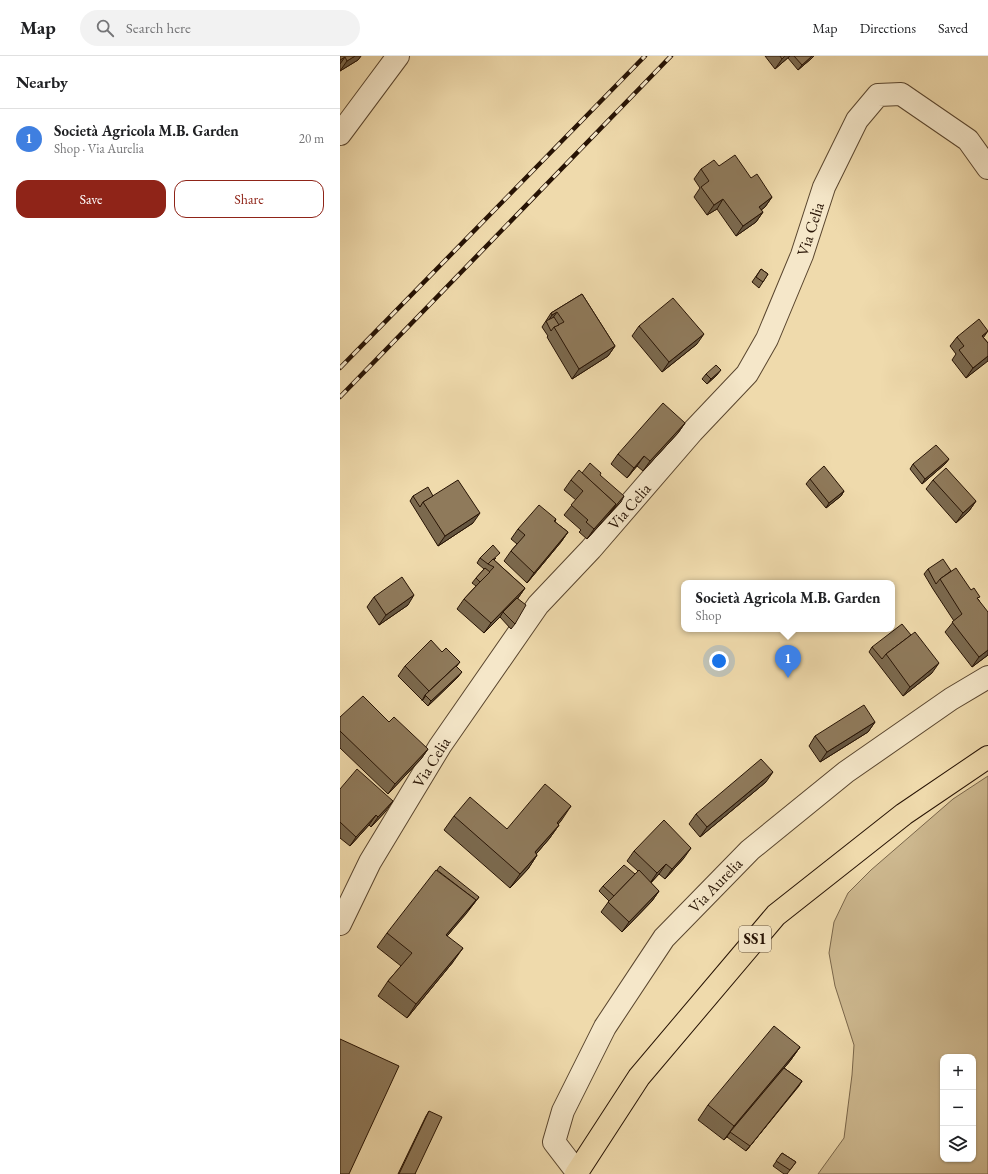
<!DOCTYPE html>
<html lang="en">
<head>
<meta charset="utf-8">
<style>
  body { margin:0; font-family:"EB Garamond",serif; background:#f2f2f2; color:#202124 }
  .controls { position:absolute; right:12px; bottom:12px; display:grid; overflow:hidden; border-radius:8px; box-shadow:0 1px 3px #0004 }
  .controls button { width:36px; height:36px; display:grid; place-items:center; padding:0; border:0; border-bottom:1px solid #e0e0e0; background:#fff; color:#202124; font:20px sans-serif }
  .you { position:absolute; left:379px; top:605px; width:14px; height:14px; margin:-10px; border:3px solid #fff; border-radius:50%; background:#1a73e8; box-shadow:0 0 0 6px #1a73e833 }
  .badge { display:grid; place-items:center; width:26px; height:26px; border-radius:50%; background:#8f2418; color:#fff; font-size:13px; font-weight:700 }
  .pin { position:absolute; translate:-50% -33px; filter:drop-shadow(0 1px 2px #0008) }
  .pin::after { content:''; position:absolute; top:21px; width:14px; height:12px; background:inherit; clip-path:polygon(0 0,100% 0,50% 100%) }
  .popup { position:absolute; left:341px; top:524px; width:214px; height:52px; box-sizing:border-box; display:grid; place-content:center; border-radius:8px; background:#fff; filter:drop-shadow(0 1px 3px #0005); font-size:13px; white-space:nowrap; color:#757577 }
  .popup b { font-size:15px; color:#202124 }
  .popup::after { content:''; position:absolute; left:50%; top:100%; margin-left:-8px; border:8px solid transparent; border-top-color:#fff }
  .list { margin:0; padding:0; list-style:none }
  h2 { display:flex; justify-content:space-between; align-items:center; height:52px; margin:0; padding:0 16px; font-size:17px }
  h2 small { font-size:13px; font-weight:400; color:#757577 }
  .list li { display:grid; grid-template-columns:26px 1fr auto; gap:12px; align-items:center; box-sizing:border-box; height:60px; padding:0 16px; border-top:1px solid #e0e0e0 }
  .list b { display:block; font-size:15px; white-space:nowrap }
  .list p { margin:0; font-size:13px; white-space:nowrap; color:#757577 }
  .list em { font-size:13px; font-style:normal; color:#757577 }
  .actions { display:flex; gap:8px; padding:12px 16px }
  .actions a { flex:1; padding:9px 0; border:1px solid #8f2418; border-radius:12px; text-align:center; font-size:14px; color:#8f2418 }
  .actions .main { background:#8f2418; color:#fff }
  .icon { flex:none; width:22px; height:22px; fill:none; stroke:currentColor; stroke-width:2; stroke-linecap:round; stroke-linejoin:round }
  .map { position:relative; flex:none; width:648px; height:1118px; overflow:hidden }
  header { display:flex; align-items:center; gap:24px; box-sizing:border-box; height:56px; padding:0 20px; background:#fff; border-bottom:1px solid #e0e0e0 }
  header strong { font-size:19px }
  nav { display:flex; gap:22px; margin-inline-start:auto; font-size:14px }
  .search { width:280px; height:36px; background:#f2f2f2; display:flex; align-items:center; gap:10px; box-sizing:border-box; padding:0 14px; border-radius:22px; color:#757577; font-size:15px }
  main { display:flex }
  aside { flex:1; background:#fff }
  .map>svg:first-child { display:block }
  .green { fill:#cdb88f; stroke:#7a664a; fill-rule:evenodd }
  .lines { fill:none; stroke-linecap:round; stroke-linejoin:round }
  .street-casing { stroke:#59452e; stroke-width:24 }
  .primary-casing { stroke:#271304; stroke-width:24 }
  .street { stroke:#f5e7c9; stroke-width:22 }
  .primary { stroke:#efdaac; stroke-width:22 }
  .rail-casing { stroke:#271304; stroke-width:4.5 }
  .rail { stroke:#f5e7c9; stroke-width:3; stroke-dasharray:9; stroke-linecap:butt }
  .wall { fill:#7b694e; stroke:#271304 }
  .shaded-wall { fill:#645540; stroke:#271304 }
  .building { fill:#8f7a5b; stroke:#271304 }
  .labels { text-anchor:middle; stroke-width:3; stroke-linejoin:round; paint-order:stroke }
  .shield { fill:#f5e7c9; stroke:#65533f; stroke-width:1 }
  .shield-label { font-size:15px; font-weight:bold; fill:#271304 }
  .street-label { font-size:16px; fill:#271304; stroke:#f5e7c9 }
</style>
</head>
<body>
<header>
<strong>Map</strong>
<div class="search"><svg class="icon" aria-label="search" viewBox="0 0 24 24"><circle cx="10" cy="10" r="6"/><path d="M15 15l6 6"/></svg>Search here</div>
<nav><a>Map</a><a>Directions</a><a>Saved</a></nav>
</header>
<main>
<aside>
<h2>Nearby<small></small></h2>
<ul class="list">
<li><span class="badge" style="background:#3f7fe0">1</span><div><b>Società Agricola M.B. Garden</b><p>Shop · Via Aurelia</p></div><em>20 m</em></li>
</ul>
<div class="actions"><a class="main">Save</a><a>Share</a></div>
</aside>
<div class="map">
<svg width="648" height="1118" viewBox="0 0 648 1118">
  <rect width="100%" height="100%" fill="#efdaac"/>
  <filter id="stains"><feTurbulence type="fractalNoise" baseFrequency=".005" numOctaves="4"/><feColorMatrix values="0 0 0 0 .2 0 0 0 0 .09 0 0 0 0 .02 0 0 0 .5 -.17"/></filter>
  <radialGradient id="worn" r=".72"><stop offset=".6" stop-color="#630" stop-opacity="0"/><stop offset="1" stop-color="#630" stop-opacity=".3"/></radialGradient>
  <path class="green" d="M648,720v398h-170l26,-36 8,-63 2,-30 -19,-59 -6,-33 5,-31 14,-29 23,-23 82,-71zM603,1001h30v102h-30z"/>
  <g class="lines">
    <g class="street-casing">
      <g id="street">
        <polyline points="0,78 58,0"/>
        <polyline points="0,868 30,806 100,690 198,549 251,493 352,376 407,318 427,283 462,199 484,131 517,64 538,39 561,38 628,84 648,112"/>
        <polyline points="237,1116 214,1086 223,1055 265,971 324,882 410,794 506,716 611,643 648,621"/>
      </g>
    </g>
    <g class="primary-casing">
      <polyline id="primary" points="236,1118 299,1021 436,859 564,758 648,701"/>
    </g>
    <use href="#street" class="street"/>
    <use href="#primary" class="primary"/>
    <g class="rail-casing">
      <g id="rail">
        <polyline points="0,312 305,0"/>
        <polyline points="0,341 331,0"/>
      </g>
    </g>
    <use href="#rail" class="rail"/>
  </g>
  <g class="wall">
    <polygon points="0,0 21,0 18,4 0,15"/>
    <polygon points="425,0 450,0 435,13"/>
    <polygon points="450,0 474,0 472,2 458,14 448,2"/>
    <polygon points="379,110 411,122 432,141 425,151 421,154 423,156 416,166 396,180 377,153 367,159 354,141 360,132 354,123 361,113"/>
    <polygon points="421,213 428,218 419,232 412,226"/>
    <polygon points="242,238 275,290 268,300 232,323 207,281 208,280 202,271 211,257"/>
    <polygon points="299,270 357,288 322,316 292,280"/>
    <polygon points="617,281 643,281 648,287 648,304 626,322 612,304 616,298 610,290"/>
    <polygon points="366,318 377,319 367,328 362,323"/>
    <polygon points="345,367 338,377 303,415 297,410 287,422 271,408 278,398"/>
    <polygon points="609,403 605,408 582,428 570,413 573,408"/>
    <polygon points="242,417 260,419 281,446 247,483 239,476 241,474 224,459 236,444 224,434 231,424"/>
    <polygon points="470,423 504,435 501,440 486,452 466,428"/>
    <polygon points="593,424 636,445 629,455 616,467 586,433"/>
    <polygon points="73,440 93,440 133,467 98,490 70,445"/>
    <polygon points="216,463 215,466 228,476 221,486 187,527 164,505 171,495 177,488 171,483 178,473"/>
    <polygon points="140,502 156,502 154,504 185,532 178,542 175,568 171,573 160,561 144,577 117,553 124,543 136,530 132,527 136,522 144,513 137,507"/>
    <polygon points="588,513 611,515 639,544 648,599 632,611 605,576 614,565 593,533 584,518"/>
    <polygon points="34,541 68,549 39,569 27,551"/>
    <polygon points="571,579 592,617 563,640 529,596 532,591"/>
    <polygon points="102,596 120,606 116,610 118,621 88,650 58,620 65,610"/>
    <polygon points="0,661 49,666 88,693 81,703 48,738 0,692"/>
    <polygon points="535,666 528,676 480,706 469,690 475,680"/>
    <polygon points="426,726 360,781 349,768 356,758"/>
    <polygon points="0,733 46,755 31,771 29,769 10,790 0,782"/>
    <polygon points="114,760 167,773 221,765 218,768 219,769 209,783 196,798 197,799 188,813 170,832 104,774"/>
    <polygon points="294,795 344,802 325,823 319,818 311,827 319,835 312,845 282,876 261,856 269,845 259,835 263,830 295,818 298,815 287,805"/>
    <polygon points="135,846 107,880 113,906 67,962 38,940 48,925 61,910 37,891 47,877"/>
    <polygon points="460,991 450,1005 444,1012 462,1025 406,1095 387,1081 388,1080 384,1084 358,1064 368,1049"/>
    <polygon points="89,1055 75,1118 58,1118 86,1060"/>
    <polygon points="442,1097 456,1106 447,1118 444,1118 433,1110"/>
  </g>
  <g class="shaded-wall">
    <polygon points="15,0 21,0 18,4 0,15 7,5"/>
    <polygon points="445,0 450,0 435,13 442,3"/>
    <polygon points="472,0 474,0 472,2 458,14 462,9"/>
    <polygon points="5,1 0,8 0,4"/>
    <polygon points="432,141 425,151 412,161 419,151"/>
    <polygon points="383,143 377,153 367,159 374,149"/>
    <polygon points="423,156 416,166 396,180 403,170"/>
    <polygon points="217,256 210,266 207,267 212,259"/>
    <polygon points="648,275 641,285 642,280"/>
    <polygon points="364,278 357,288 322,316 329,306"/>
    <polygon points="275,290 268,300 232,323 239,313"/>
    <polygon points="648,300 648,305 626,322 633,312"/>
    <polygon points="381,314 377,319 367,328 371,323"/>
    <polygon points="345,367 338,377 303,415 310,405"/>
    <polygon points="304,400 297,410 287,422 294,412"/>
    <polygon points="609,403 605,408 582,428 585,423"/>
    <polygon points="504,435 501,440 486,452 489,447"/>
    <polygon points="284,440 281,446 269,458 273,453"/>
    <polygon points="636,445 629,455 616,467 623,457"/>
    <polygon points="276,448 269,458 247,483 254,473"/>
    <polygon points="140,457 133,467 98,490 105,480"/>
    <polygon points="228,476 221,486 187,527 194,517"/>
    <polygon points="185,532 178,542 163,556 160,561 144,577 151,567"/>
    <polygon points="74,539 68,549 39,569 46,559"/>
    <polygon points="648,594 648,599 632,611 639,601"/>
    <polygon points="120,606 113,615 85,639 82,645 89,635"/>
    <polygon points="599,607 592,617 563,640 570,631"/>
    <polygon points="122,616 118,621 88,650 91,645"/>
    <polygon points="535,666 528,676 480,706 487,696"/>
    <polygon points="88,693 81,703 48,738 55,728"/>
    <polygon points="433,716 426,726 360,781 367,771"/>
    <polygon points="53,745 46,755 31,771 38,761"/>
    <polygon points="231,750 221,765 207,781 217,767"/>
    <polygon points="36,759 29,769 10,790 16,781"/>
    <polygon points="219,769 209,783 185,811 195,796"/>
    <polygon points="351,792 344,802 325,823 332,813"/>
    <polygon points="197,799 188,813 170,832 180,818"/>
    <polygon points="326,808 319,818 310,827 317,817"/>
    <polygon points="319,835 312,845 282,876 289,866"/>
    <polygon points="139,841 126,858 96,893 106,879"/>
    <polygon points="123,892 113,906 67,962 76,948"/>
    <polygon points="460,991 450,1005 384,1084 394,1070"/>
    <polygon points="462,1025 459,1030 406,1095"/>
  </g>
  <g class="building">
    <polygon points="0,0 15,0 7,5 5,1 0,4"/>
    <polygon points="440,0 445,0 442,3"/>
    <polygon points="454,0 472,0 462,9"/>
    <polygon points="395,99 411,122 417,118 432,141 419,151 423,156 403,170 383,143 374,149 361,131 369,125 361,113 374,104 379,110"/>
    <polygon points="421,213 428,218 423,226 416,221"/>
    <polygon points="242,238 275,290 239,313 214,271 224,266 217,256 212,259 211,257"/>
    <polygon points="333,242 364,278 329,306 299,270"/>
    <polygon points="214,261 219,269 214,271 211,275 206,265"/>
    <polygon points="639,263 648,275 642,280 648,287 648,300 633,312 619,294 624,290 617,281"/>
    <polygon points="376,309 381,314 371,323 366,318"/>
    <polygon points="323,347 345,367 310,405 304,400 294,412 278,398"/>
    <polygon points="596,389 609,403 585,423 573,408"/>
    <polygon points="250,407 261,417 260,419 284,440 273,453 276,448 242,417"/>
    <polygon points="484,410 504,435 489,447 470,423"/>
    <polygon points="606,412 636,445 623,457 593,424"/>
    <polygon points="239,414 276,448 254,473 246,466 248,464 231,449 243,435 231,424"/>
    <polygon points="118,424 140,457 105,480 83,446"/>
    <polygon points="88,431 93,440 83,446 80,451 73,440"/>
    <polygon points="199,449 216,463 214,465 228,476 194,517 171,495 185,479 178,473"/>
    <polygon points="153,489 160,497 148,508 140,502"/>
    <polygon points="153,503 185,532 151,567 124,543 154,511 148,508"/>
    <polygon points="603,503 611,515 600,523 596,528 588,513"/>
    <polygon points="145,512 150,516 140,526 136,522"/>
    <polygon points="616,512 631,534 634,532 640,541 637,542 648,556 648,594 639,601 612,566 622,558 600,523"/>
    <polygon points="62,521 74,539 46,559 34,541"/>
    <polygon points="177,542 186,549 175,568 163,556"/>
    <polygon points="562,568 571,579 546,598 542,603 532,591"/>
    <polygon points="575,576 599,607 570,631 546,598"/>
    <polygon points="91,584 102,596 106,592 120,606 89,635 65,610"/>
    <polygon points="116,610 122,616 91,645 85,639"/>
    <polygon points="23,640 49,666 54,661 88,693 55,728 0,675 0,661"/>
    <polygon points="524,649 535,666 487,696 475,680"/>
    <polygon points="421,703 433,716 367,771 356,758"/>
    <polygon points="17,713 53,745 38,761 36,759 16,781 0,766 0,733"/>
    <polygon points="205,728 231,750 217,767 219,769 195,796 197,799 180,818 114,760 130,741 167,773"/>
    <polygon points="324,764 351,792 332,813 326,808 317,817 294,795"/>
    <polygon points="284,809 295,818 274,840 263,830"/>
    <polygon points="100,810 139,841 129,853 136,844 97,814"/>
    <polygon points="96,814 136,844 106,879 123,892 76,948 48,925 72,897 47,877"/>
    <polygon points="299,814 319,835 289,866 268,846"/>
    <polygon points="434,970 460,991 394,1070 368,1049"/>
    <polygon points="0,983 59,1010 9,1118 0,1118"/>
    <polygon points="444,1012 462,1025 410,1090 390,1076"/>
    <polygon points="89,1055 102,1061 75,1118 59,1118"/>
    <polygon points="442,1097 456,1106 450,1114 436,1105"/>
  </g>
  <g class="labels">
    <rect class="shield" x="399" y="870" width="32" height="26" rx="3"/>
    <g class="shield-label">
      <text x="415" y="888">SS1</text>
    </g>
    <g class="street-label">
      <text transform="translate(470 173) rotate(-72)" y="6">Via Celia</text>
      <text transform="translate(289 450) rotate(-49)" y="6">Via Celia</text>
      <text transform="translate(91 706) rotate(-58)" y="6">Via Celia</text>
      <text transform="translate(375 829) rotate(-46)" y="6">Via Aurelia</text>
    </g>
  </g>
  <rect width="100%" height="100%" filter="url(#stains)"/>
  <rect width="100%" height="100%" fill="url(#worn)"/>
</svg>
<div class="controls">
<button>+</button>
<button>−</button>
<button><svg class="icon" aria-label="layers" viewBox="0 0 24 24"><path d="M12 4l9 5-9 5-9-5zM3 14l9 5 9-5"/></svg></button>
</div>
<div class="you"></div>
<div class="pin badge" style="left:448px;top:622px;background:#3f7fe0">1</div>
<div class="popup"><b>Società Agricola M.B. Garden</b>Shop</div>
</div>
</main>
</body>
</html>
